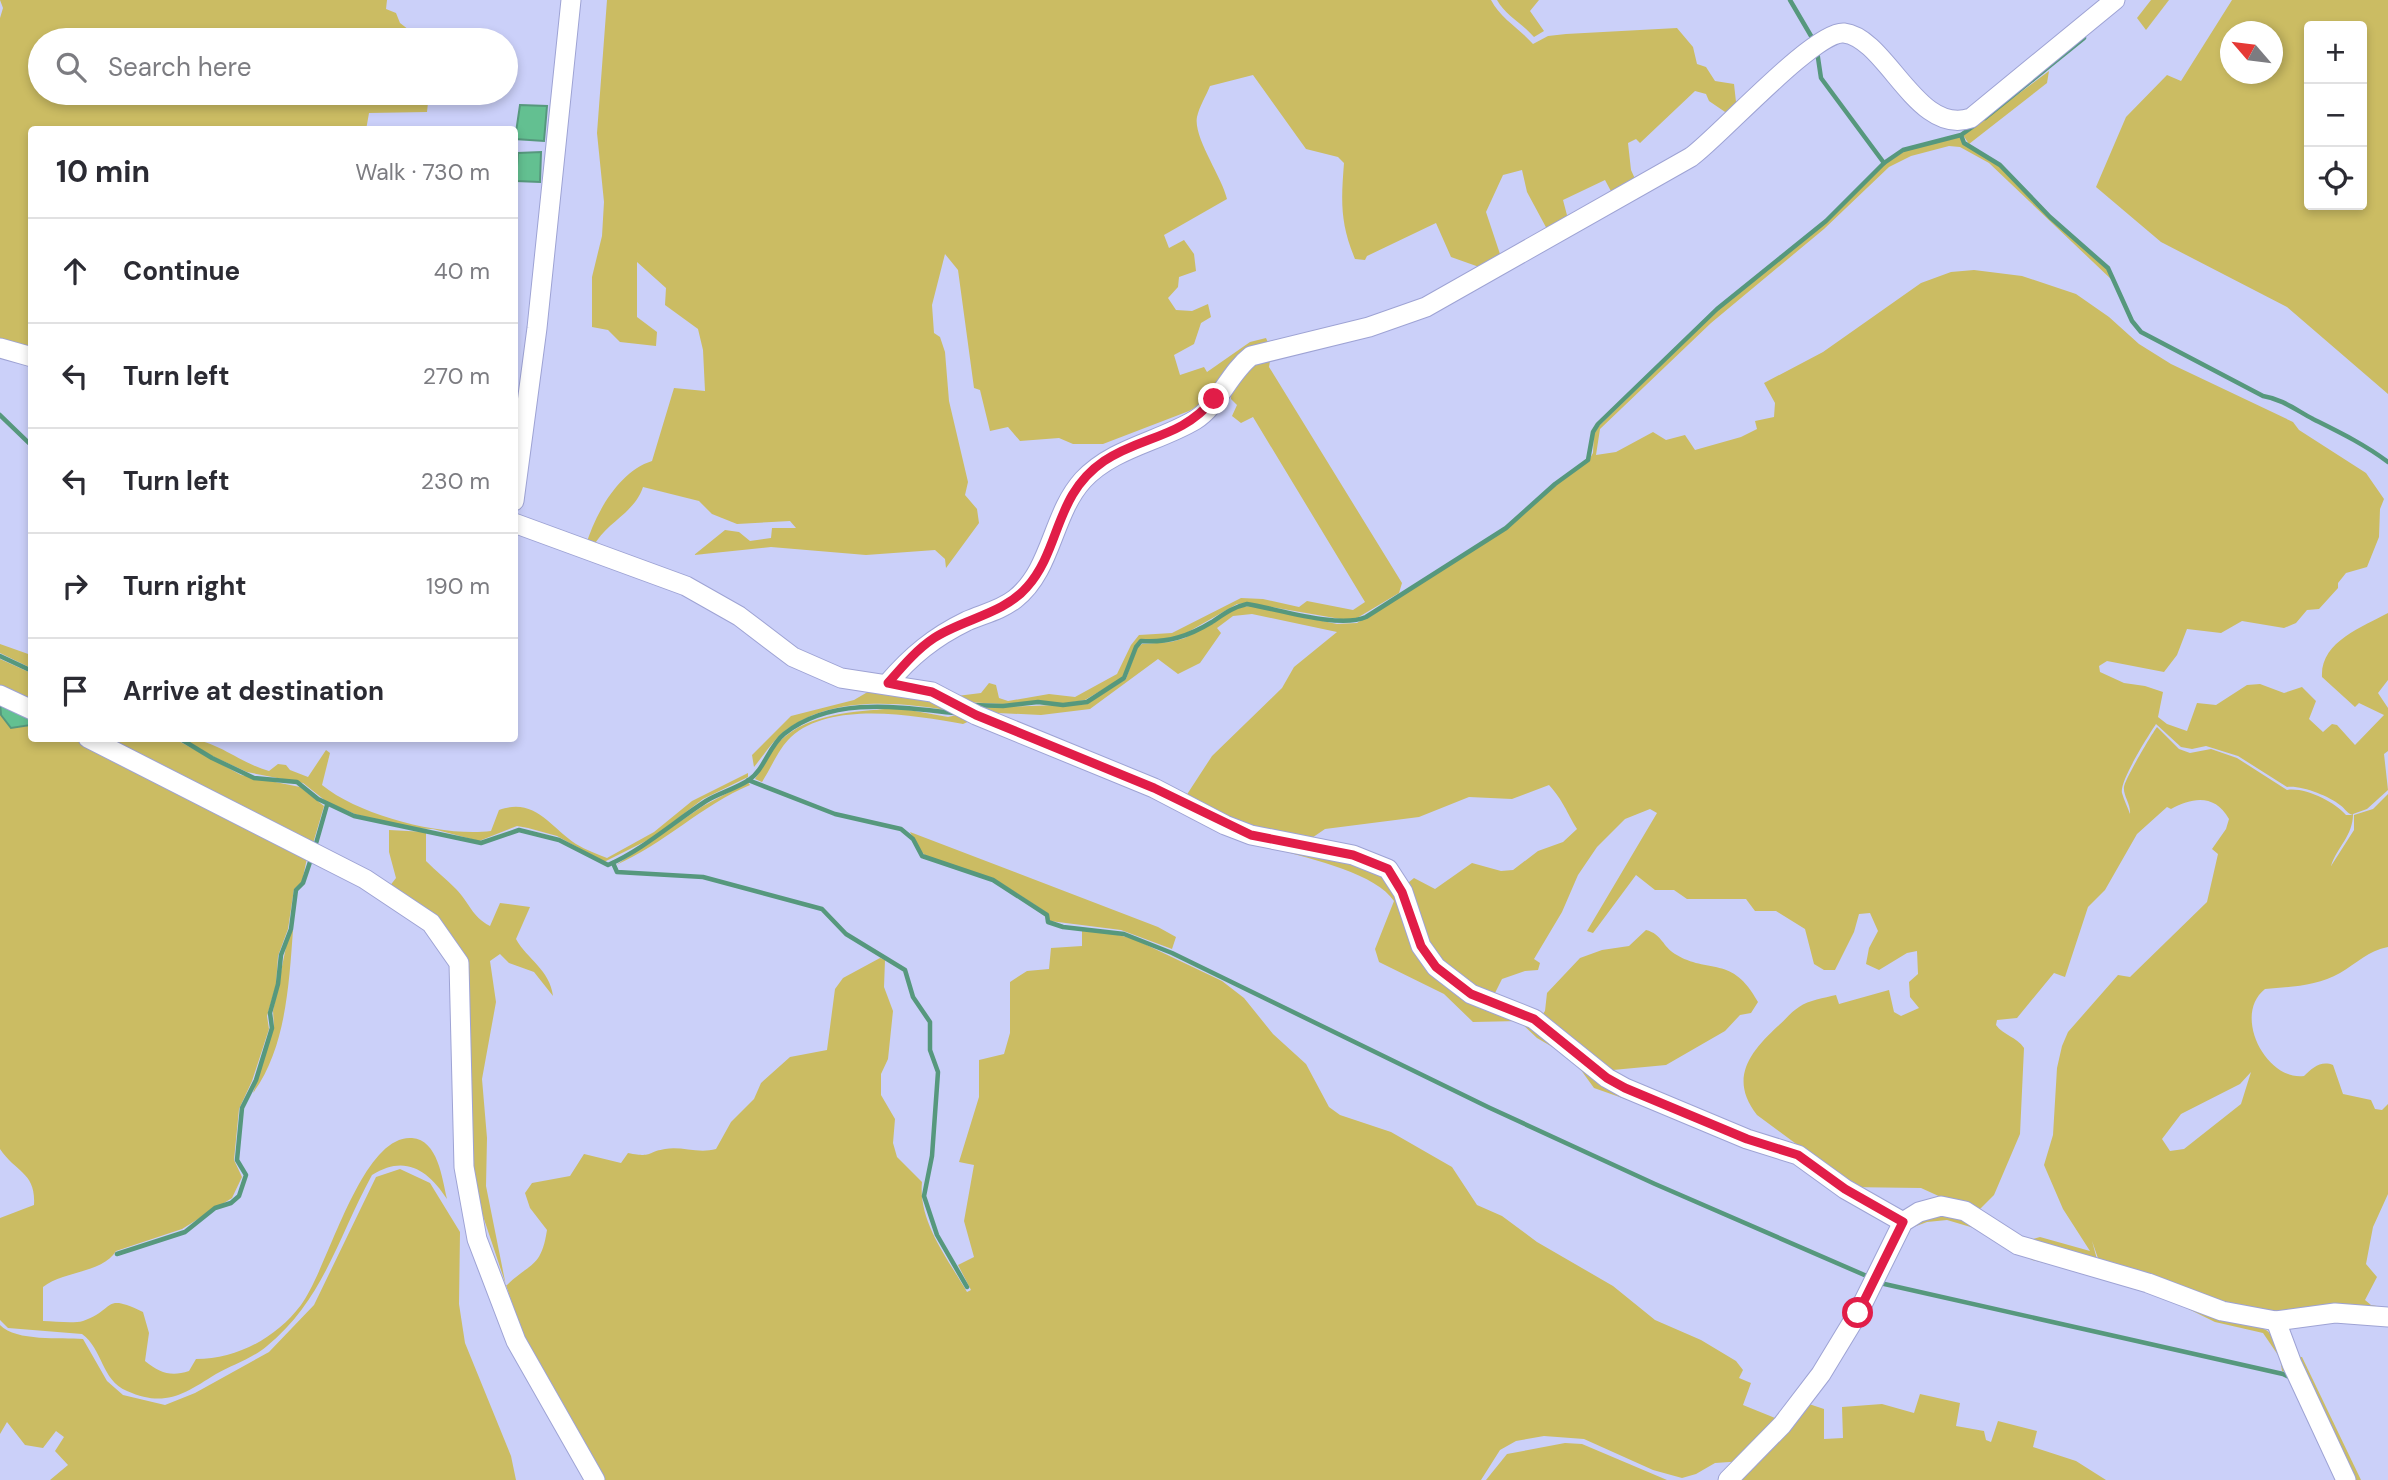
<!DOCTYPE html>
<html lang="en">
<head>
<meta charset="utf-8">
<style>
  body { margin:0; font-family:"DM Sans",sans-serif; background:#f2f2f3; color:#2b2b33 }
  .controls { position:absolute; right:21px; top:21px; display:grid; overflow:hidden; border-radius:7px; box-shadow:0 4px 10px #0003 }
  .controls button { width:63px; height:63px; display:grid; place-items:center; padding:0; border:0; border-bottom:2px solid #e1e1e2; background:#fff; color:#2b2b33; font:35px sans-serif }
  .compass { position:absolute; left:2220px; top:21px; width:63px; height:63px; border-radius:50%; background:#fff; box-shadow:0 4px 10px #0003; rotate:298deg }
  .stop { position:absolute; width:21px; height:21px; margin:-16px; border:5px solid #e11d48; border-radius:50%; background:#fff }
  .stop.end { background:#e11d48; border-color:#fff; box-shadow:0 2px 7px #0008 }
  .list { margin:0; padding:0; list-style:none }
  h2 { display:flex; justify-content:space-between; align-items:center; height:91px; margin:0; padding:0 28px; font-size:30px }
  h2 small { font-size:23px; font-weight:400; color:#7c7c81 }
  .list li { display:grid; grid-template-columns:46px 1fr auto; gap:21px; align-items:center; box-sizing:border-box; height:105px; padding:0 28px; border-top:2px solid #e1e1e2 }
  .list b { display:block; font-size:26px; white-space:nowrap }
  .list em { font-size:23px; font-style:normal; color:#7c7c81 }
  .icon { flex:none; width:38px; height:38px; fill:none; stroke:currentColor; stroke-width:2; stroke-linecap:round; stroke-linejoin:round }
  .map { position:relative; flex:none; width:2388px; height:1480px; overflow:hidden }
  .search { position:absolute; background:#fff; box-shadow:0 4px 10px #0003; left:28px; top:28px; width:490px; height:77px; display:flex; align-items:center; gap:18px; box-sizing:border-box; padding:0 24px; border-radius:38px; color:#7c7c81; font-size:26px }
  .panel { position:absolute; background:#fff; box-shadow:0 4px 10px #0003; left:28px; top:126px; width:490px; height:616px; border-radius:7px }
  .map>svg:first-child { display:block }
  .green { fill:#cbbc63; fill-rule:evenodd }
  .water { fill:#63c091; stroke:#56987d; stroke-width:2 }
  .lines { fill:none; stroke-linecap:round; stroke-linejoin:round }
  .stream { stroke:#56987d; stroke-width:4.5 }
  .minor-casing { stroke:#9ea3d4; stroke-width:21 }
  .minor { stroke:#fff; stroke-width:19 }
  .route { stroke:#e11d48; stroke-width:9 }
</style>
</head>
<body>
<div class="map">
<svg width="2388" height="1480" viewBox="0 0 2388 1480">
  <rect width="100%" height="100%" fill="#cbd0f9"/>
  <g class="green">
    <polygon points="0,0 387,0 386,9 396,13 400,23 422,40 40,40 40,93 429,93 427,112 369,113 366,130 32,130 31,355 0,346 0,18 3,8"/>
    <path d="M607,0h884c10,19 28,28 42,44l15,-8 18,-2 111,-6 16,19 4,17 9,3 9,14 19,3 3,27 -6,5 -22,-15 -3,-7 -11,-3 -55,52 -4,-4 -8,4 3,27 5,11 -23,14 -8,-15 -42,20 5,19 -20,12 -21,-39 -5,-22 -19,5 -17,37 15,45 -19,11 -31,-11 -15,-34 -69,33 -2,4 -10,-1c-15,-36 -14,-58 -11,-96l-6,-6 -32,-8 -53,-74 -43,11c-4,10 -11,21 -13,31 -4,20 25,60 30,82l-63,36 5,13 15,-8 10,14 2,17 -17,6 -1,10 -10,11 8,12 16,1 16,-7 3,13 -10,6 -7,21 -20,11 6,20 24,-8 3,5 43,-30 16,-4 3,7 -61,55 -19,11 -86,33h-30l-14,-6 -39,3 -12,-14 -18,4 -10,-41 -6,-2 -16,-118 -13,-16 -13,51 2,28 6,4 5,15 4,49 19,81 -3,13 12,14 2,14 -33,45 -1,-9 -10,-9 -69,5 -95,-8 -77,8 31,-25 14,2 11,9 21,-3 1,-10h24l-6,-7 -53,3 -25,-10 -13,-13 -56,-14c-9,27 -37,35 -50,60l-7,-2c9,-31 33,-74 66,-84l22,-73 31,3 -2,-41 -5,-21 -33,-24 1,-17 -29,-26v55l20,15 -1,14 -36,-4 -12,-12 -16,-3v-50l10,-41 2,-34 -7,-69z"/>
    <path d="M1497,0h42l-9,11 14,20 -10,6c-12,-14 -28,-21 -37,-37z"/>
    <polygon points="2151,0 2169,0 2146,30 2137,18"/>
    <path d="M2232,0h156v394l-101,-87 -126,-65 -65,-55 30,-70 41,-42 14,6zM2309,26h53v179h-53zM2230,32h42v42h-42z"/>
    <polygon points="2049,71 2047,83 1969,144 1963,135"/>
    <path d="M1960,137l3,7 36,22 50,52 57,50 7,13 -124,-118 -29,-16 -11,-1 -38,10 -22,11 -65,62 -113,94 -111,106 -4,26 20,-3 37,-20 13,8 19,-5 10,15 46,-13 16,-8 -2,-8 19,-4 1,-14 -11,-20 59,-31 98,-69 30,-11 23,-2 48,6 54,18 33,23 30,27 32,20 122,58 6,8 67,43 18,26 -4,10 -1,28 -12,30 -21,6 -8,10v5l-19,21 -12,1 -11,13 -12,5 -42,-7 -21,12 -34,-4 -10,26 -13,17 -57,-11 -8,5 1,6 24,11 21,3 18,6 -5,25 9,7 20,7 10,-28 19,2 31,-20 13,-1 24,9 18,-6 14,14 -7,18 14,13 9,-8 5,1 18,20 29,-30 -25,-12 -4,4 -33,-30c-2,-35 40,-50 66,-64v67l-10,13 10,15v43l-4,3 4,36 -21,19 -14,5c0,22 -16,33 -22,52l23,-36v-15l19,-6 15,-15v153c-20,4 -31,16 -48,26 -23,13 -50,14 -75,16 -33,26 1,92 39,87 8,-8 17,-16 29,-11l10,29 28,6 4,9 7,1 6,-6v90l-15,33 -7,37 11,13 -12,23 6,5 17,3 -114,9 -174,-53 -8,-23 6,22 -76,-21 18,-5 50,14 -27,-42 -19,-44 9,-30 4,-67 5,-22 6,-14 50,-57 12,2 77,-75 11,-48 -6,-5 14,-20 3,-10c-14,-25 -36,-22 -58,-10l-4,-2 -30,27 -32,56 -17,17 -23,70 -11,-4 -37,45 -20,2 -1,5c7,10 21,12 28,23l-4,86 -26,61 -18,18 -55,-25 -75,-1 -9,-13 -80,-59c-28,-36 -8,-62 21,-89 7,-6 13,-14 21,-19 10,-7 25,-9 37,-12l3,9 50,-14 5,22 7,4 18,-8 -9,-11 -1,-15 9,-8 -1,-23 -10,2 -28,17 -13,-6 3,-16 9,-17 -8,-18 -11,1 -5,18 -19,38h-11l-10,-6 -9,-35 -29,-18h-21l-9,-12h-59l-13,-9h-19l-19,-15 -43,58 -6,-2 70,-118 -7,-4 -25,10 -28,28 -19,28 -16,37 -28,47 6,4 -2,7 -13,1 -23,8 -10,20 -55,-35 -34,-77 11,-9 21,11 37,-26 29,8 12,-1 25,-19 25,-9 14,-13c-11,-18 -13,-27 -28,-44l-37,14 -43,-2 -50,20 -94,12 -22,15 -39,-9 -80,-36 28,-43 70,-68 12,-21 43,-35 -85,-18 -19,2 -16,12 4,5 -21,30 -22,11 -20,-15 -68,50 -49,6 -43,-2 -2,2 -27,-7 118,-4 39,-25 11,-31 5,-4 29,-2 14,-4 51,-30 14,-2 87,18 20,-1 151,-95 48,-43 33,-25 4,-7 1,-19 5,-8 119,-116 110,-89 57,-57 20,-13zM2156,724l25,23 11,2 14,-3 32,10 49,31c14,-2 42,9 53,18 6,4 6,8 13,10h-7c-11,-13 -41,-28 -59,-25l-50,-32 -26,-9 -21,4 -11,-4 -22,-22c-6,8 -33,54 -33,60 -1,9 7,17 6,27 -2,-6 -6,-14 -8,-21 -3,-11 26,-57 34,-69zM2251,1072l-10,32 -57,45 -14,2 -8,-12 19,-25 59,-30z"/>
    <polygon points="1271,355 1269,367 1402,583 1399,593 1352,621 1248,603 1237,604 1181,636 1138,643 1122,678 1085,700 1062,704 1036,701 1003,704 965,702 906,684 905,677 957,696 981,693 989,683 996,685 999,698 1008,701 1049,694 1075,697 1117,674 1131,645 1139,635 1172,633 1241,598 1263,599 1299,607 1307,601 1353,610 1365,602 1253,417 1241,423 1232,416 1237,405 1231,399 1232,378"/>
    <polygon points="0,644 31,655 31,668 0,653"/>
    <polygon points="0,659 31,673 31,705 0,689"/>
    <path d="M871,690l40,2 42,19c-54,-9 -120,-16 -167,19 -13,10 -22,25 -32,37l-2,-12 39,-39 63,-16z"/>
    <path d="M0,706l1,9 21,12 9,-2 1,13 42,1 233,119 -5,24 -8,7 -6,40 -10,27 -2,29 -9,31 2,13 -17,52 -13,28 -5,51 8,17 -10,21 -50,31 -66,22c-13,22 -53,20 -73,36v34c12,0 29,3 40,0 33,-11 19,-29 60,-9l6,21 -4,28c15,12 26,16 44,10l7,-12c41,0 80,-21 105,-54 27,-36 60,-171 111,-167 26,2 30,40 35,61 -19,-29 -42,-45 -75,-24 -34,62 -48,124 -105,171 -14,12 -35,19 -51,28 -32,20 -51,34 -89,17 -26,-11 -24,-42 -45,-57l-74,-6 -8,-8v-102l34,-13c2,-33 -18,-32 -34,-56z"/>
    <path d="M898,708l50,9 14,-3 10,6 -9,4c-47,-8 -131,-24 -172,13 -12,11 -20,31 -29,45l-7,-3c9,-14 18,-34 32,-44 29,-23 76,-24 111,-27z"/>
    <polygon points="97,739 175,739 241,775 300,787 324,806 312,847"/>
    <path d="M184,739c31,-1 55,24 85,32l9,-7 8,1 4,5 18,7 18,-27 4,3 -8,32c38,31 121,52 169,46l8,-21c36,-13 51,17 77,34 10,6 21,10 31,14l47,-26 38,-31 56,-28v4l-45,22 -51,39 -48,24 -47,-26 -29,-8 -11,-2 -38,15 -46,-12 -25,-1 -53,-14 -28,-12 -24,-19 -56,-11 -35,-16z"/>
    <path d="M748,782l2,3c-48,20 -86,59 -134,80l87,-59z"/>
    <path d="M389,830l37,2v29c10,10 20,18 30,28 13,13 16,28 34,37l10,-23 30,4 -14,32c11,20 34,31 37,57l-19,-24 -25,-9 -9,-9 -10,7 6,41 -14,77 5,59 -1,48 20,100c24,-24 35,-17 41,-56l-17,-22 -5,-15 7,-10 38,-7 14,-22 37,9 7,-10c26,5 18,-1 37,-4 17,-3 33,5 51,0l15,-27 23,-23 7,-16 29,-26 37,-7 8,-61 8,-11 37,-20 5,2 -1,27 9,24 -5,48 -7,15v21l14,24 -2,24 4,14 25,25c-4,40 26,77 45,110l4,-2 -13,-25 16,-8 -10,-36 10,-56 -15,-3 20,-65v-37l25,-6 6,-21v-51l17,-11 22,-2 2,-21 31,-2v-15l24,1 28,7 88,42 22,17 29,36 33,30 23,43 11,8 51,17 61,35 25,38 25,11 35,26 76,44 42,34 46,20 35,21 7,9 -4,8 12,5 -8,22 37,15 -36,41 -29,2 -19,11 -14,4 -29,-8 -69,-31 -40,-3 -28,5 -16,9 -19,30h-877l-80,-141 -42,-126 -10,-47 -9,-199 -74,-80 7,-9 -7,-26z"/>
    <polygon points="910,832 1158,927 1176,937 1172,949 1121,930 1050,921 1046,912 993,878 930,859 919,850"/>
    <path d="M1228,835l132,27 31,20 25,69 249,162 -71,-25 -21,-29 -36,-21 -18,-17 -46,1 -29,-28 -65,-32 -4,-13 19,-48c-24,-36 -122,-49 -166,-66z"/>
    <path d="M293,930c-4,54 -7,118 -40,163l21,-67 -1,-15 15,-74z"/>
    <path d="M1646,930c16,4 17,17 29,24 34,21 57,0 83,48l-7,11 -11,2 -15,16 -59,34 -64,6 -63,-52 6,-8 2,-18 33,-35 22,-8 27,-4z"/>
    <path d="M400,1169l30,14 30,49 -1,72 6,39 46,113 5,24h-466l18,-15 -13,-14 9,-14 -8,-6 -13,17 -18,-3 -18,-23 -7,12v-109c17,17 60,12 83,14l24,42 16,14 42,10 30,-12 74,-41 45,-47 62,-128z"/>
    <path d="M1936,1216l20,1 265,102c52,15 45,-4 65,53l-4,-1 -2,-13 -17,-25 -48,-11 -49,-24 -57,-19 -77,-19 -58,-32 -27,-8 -20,2 -16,6 -29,54 29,-58z"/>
    <polygon points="2297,1357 2302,1357 2361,1480 2355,1480"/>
    <polygon points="1920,1394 1960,1403 1956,1426 1984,1431 1986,1440 1991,1442 1998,1421 2037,1431 2033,1447 2076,1461 2106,1480 1737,1480 1809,1404 1824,1409 1824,1439 1843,1438 1842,1407 1882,1404 1914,1413"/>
    <polygon points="1565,1443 1582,1444 1667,1480 1486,1480 1507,1454"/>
  </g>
  <g class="water">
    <polygon points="520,105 547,106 544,141 515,139"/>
    <polygon points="541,152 540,182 516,181 518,153"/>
    <polygon points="0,702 31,718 31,725 11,728 1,715"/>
  </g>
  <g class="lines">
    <g class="stream">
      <polyline points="1790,0 1814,41"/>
      <polyline points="1817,51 1821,78 1884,163"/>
      <polyline points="1985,118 2084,38"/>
      <path d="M1961,135l3,8 36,22 50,52 58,51 24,53 9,11 122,64c19,3 33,14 50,23 26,13 51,25 75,43"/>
      <polyline points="0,415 32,446"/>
      <polyline points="0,656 32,671"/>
      <path d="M972,705l31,1 35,-4 25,3 24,-3 37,-24 12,-31 5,-6c27,2 48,-5 71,-19 12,-8 21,-15 35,-18 31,5 92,25 119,13l140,-89 49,-44 33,-24 5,-28 5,-8 119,-115 109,-88 58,-58 19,-13 58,-15 14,-10"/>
      <path d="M179,738l33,20 42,20 43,4 21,17 36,17 127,27 38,-13 40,10 49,25c36,-16 64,-42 98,-64 13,-8 29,-12 43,-21 15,-10 20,-34 35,-46 48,-38 115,-27 170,-21"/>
      <polyline points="748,780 835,814 901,829 913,839 922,856 993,880 1047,915 1048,922 1063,927 1124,934 1172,953 1490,1108 1655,1184 1869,1277"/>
      <polyline points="315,847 327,805"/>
      <polyline points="613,863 617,872 703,877 822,909 846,934 905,970 913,997 930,1022 930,1050 938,1072 932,1156 924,1196 937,1235 967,1287"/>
      <polyline points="117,1254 185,1232 215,1208 231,1203 239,1196 246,1175 237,1160 242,1108 256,1080 272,1028 270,1013 278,984 281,955 291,929 296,890 303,883 311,859"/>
      <polyline points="1880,1283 2283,1374 2291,1378"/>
    </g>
    <g class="minor-casing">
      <g id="minor">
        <polyline points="0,348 32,357"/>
        <polyline points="514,501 537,328 571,0"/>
        <polyline points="514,523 686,586 739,616 793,657 841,678 932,692 976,715 1154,788 1225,825 1251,835 1353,855 1388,869 1403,892 1421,946 1436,967 1471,994 1534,1019 1607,1078 1625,1088 1747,1139 1798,1155 1845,1189 1903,1222"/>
        <path d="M888,683c23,-27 46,-46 79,-62 16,-7 34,-11 48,-22 37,-29 37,-85 68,-119 30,-32 75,-38 112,-60 23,-14 34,-47 56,-64l118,-29 57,-20 265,-150c28,-20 124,-127 153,-124 43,5 73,104 127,85l144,-118"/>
        <polyline points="0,695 32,710"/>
        <polyline points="88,738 365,879 431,923 459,963 464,1167 477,1239 516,1341 595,1480"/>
        <polyline points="2276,1321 2292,1364 2346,1480"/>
        <polyline points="1728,1480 1782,1425 1821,1374 1858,1313 1903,1222 1919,1212 1941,1206 1965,1211 2018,1245 2148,1283 2222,1311 2276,1321 2335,1313 2388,1317"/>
      </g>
    </g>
    <use href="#minor" class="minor"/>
  </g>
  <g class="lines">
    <path class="route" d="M1214,399c-34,40 -71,36 -110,62 -50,34 -43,88 -77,126 -23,27 -64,32 -93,51 -18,12 -32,29 -46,45l44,9 44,23 178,73 97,47 102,20 35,14 14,23 19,54 15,21 35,27 63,25 73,59 18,10 122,51 51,16 47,34 58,33 -45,91"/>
  </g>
</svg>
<div class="controls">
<button>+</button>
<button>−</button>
<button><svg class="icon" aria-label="locate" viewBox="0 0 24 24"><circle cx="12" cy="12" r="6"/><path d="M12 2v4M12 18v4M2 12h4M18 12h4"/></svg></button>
</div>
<svg class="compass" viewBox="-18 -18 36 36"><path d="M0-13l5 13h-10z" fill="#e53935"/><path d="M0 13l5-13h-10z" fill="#7c7c81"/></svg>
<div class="stop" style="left:1858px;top:1313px"></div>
<div class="stop end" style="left:1214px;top:399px"></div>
<div class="search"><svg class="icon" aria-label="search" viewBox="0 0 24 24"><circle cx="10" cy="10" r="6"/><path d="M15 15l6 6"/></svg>Search here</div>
<section class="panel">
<h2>10 min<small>Walk · 730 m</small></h2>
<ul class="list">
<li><svg class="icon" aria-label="ahead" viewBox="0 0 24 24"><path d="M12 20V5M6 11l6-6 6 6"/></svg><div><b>Continue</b></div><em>40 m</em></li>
<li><svg class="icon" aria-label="left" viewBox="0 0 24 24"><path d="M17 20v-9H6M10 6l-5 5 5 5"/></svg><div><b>Turn left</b></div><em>270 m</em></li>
<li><svg class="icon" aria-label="left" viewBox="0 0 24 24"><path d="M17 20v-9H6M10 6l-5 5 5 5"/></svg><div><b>Turn left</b></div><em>230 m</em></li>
<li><svg class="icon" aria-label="right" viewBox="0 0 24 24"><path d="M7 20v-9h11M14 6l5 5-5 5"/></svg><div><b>Turn right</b></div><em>190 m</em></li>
<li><svg class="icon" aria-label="arrive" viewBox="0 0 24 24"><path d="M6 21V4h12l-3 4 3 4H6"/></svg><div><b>Arrive at destination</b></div></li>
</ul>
</section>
</div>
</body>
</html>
